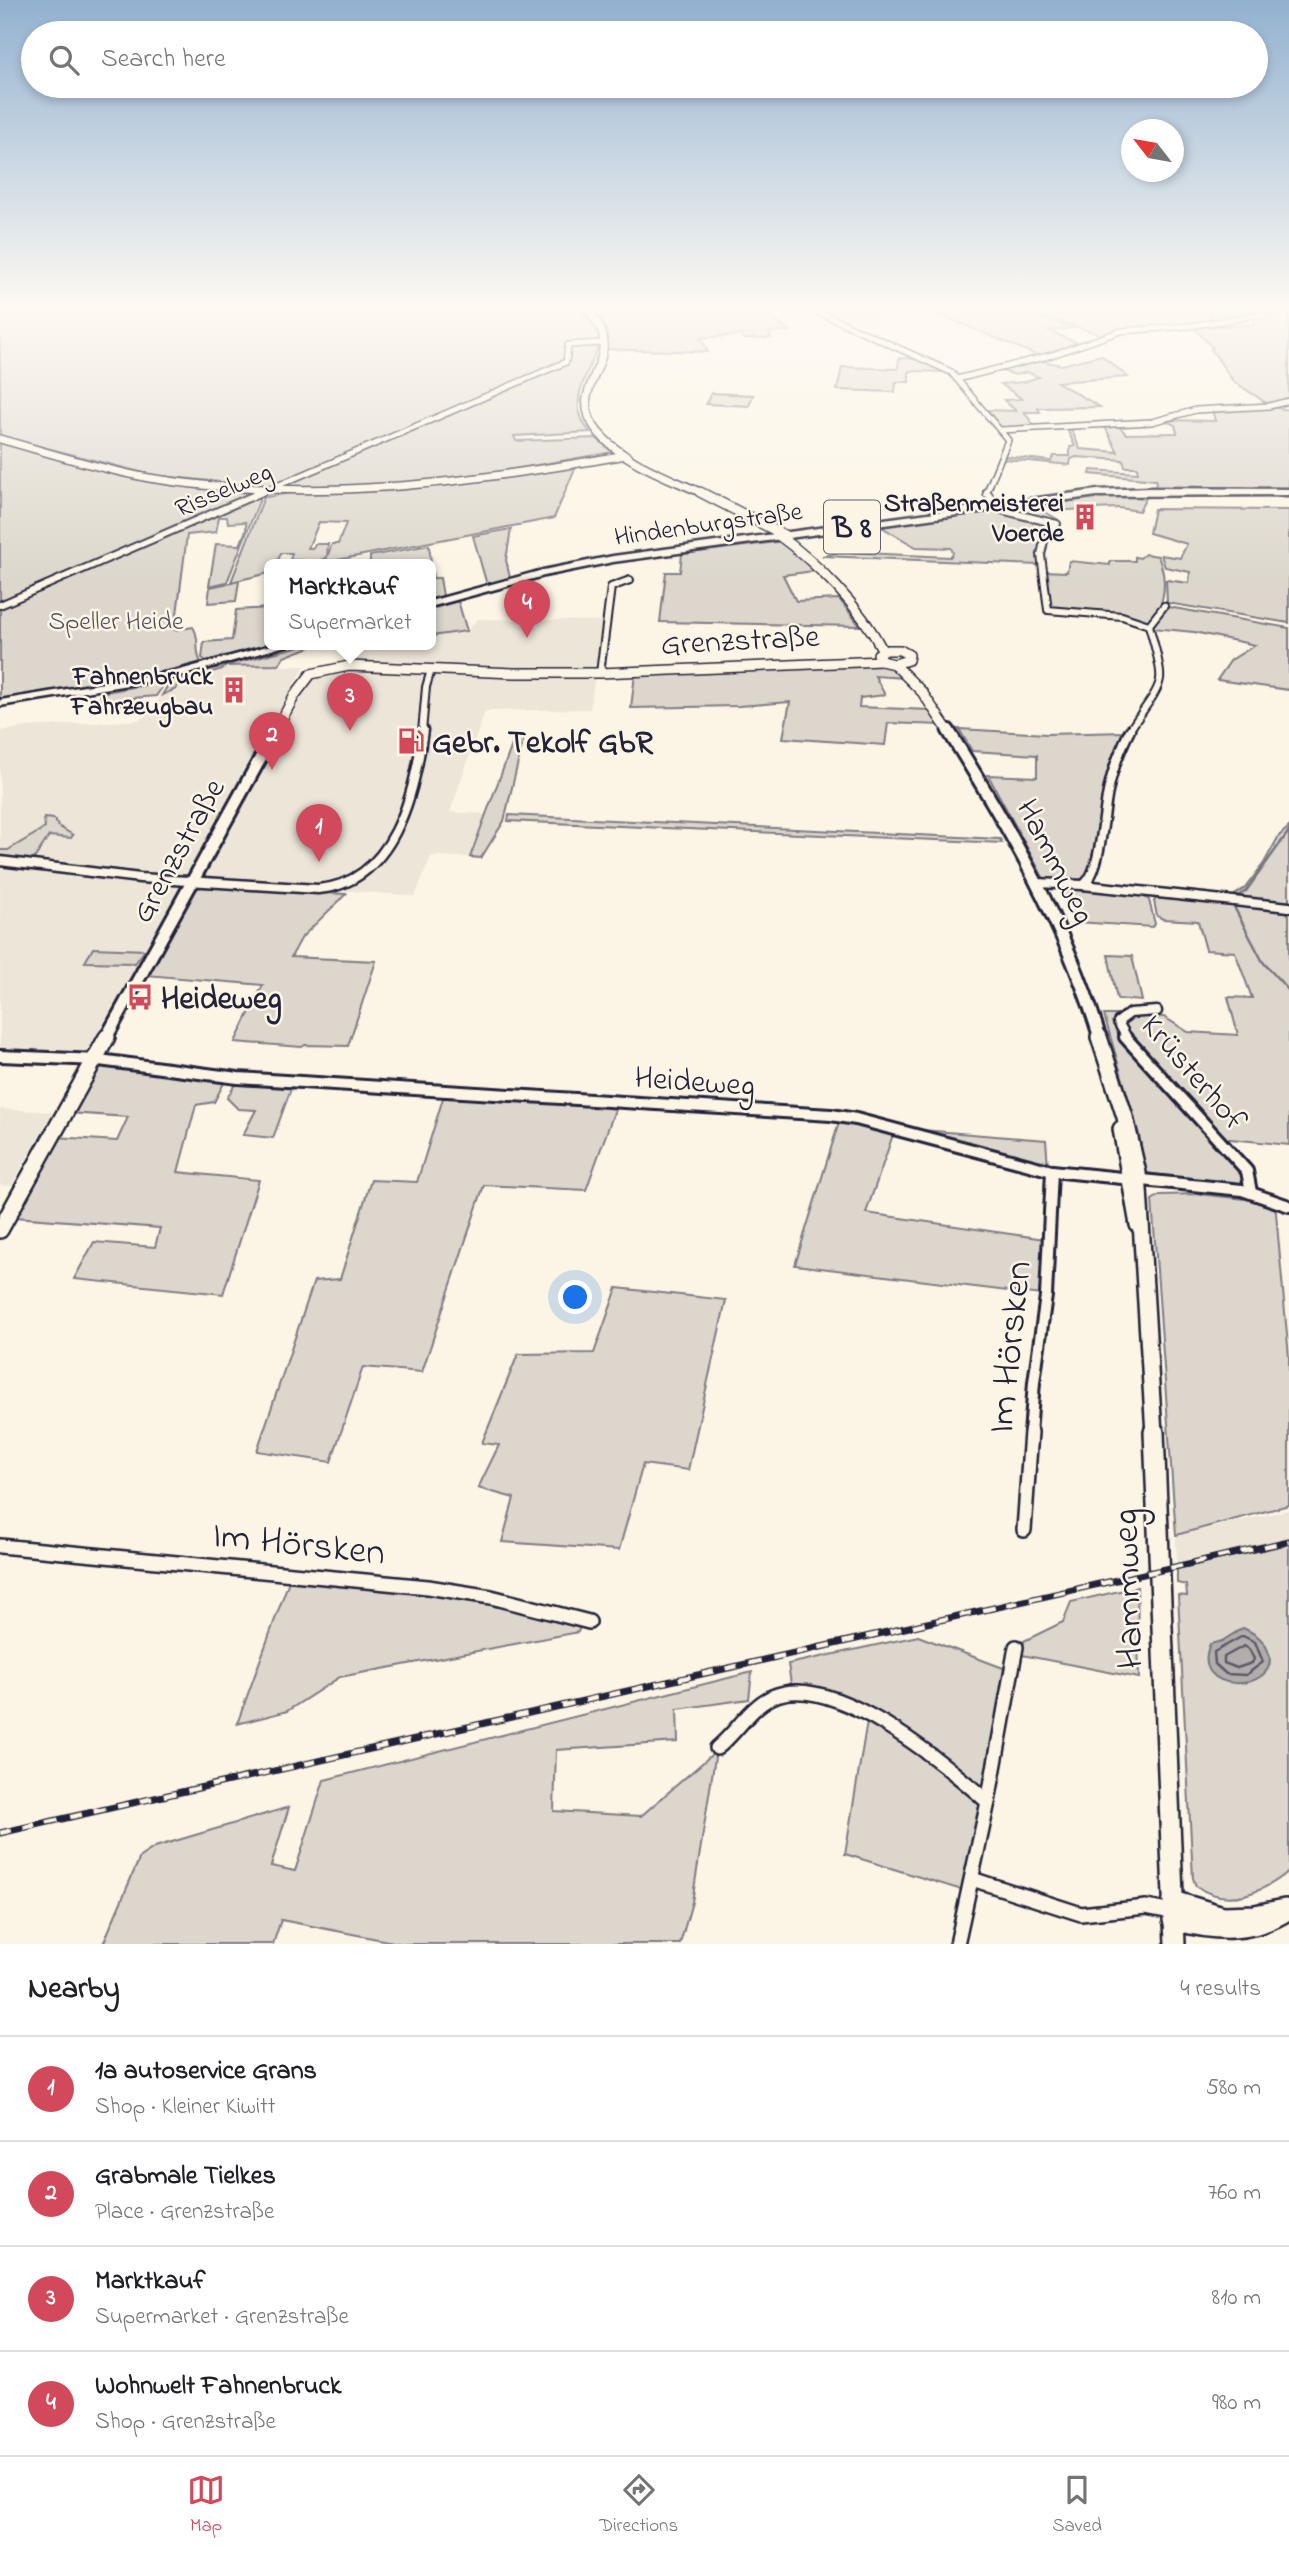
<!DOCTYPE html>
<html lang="en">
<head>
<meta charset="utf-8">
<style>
  body { margin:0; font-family:"Indie Flower",sans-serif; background:#f2f2f2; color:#202124 }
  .compass { position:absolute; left:1121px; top:119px; width:63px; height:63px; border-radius:50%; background:#fff; box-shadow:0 4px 10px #0003; rotate:301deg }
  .you { position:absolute; left:576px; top:1298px; width:24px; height:24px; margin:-18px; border:5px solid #fff; border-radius:50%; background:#1a73e8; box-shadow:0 0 0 10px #1a73e833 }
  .badge { display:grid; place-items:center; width:46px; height:46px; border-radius:50%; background:#d1495b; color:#fff; font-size:23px; font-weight:700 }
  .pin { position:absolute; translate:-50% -58px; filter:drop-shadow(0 2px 4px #0008) }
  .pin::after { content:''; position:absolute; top:37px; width:24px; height:21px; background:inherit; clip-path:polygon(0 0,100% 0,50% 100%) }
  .popup { position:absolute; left:264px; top:559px; width:172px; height:91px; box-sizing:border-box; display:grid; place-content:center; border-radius:10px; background:#fff; filter:drop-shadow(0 2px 5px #0005); font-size:23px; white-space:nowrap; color:#757577 }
  .popup b { font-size:26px; color:#202124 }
  .popup::after { content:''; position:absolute; left:50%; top:100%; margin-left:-14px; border:14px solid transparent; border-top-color:#fff }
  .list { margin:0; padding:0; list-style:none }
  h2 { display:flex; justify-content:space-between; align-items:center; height:91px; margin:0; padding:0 28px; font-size:30px }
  h2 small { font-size:23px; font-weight:400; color:#757577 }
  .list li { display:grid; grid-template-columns:46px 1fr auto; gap:21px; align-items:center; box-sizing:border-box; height:105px; padding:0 28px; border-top:2px solid #e0e0e0 }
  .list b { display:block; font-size:26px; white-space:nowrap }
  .list p { margin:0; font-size:23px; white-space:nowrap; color:#757577 }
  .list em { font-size:23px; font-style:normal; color:#757577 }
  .icon { flex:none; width:38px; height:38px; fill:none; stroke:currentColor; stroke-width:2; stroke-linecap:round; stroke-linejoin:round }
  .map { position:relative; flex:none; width:1289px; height:1944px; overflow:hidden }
  .search { position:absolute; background:#fff; box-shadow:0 4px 10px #0003; left:21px; right:21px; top:21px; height:77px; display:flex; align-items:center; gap:18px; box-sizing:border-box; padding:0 24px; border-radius:38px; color:#757577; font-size:26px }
  .sheet { height:511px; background:#fff }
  nav { display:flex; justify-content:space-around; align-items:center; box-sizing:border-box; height:98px; border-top:2px solid #e0e0e0; background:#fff; font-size:19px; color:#757577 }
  nav a { display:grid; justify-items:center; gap:4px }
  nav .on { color:#d1495b }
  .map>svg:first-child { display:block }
  .built { fill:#ece5d8 }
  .green { fill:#dcd6cc; stroke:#7f7c84; stroke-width:2 }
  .water { fill:#b2adab; stroke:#78757e; stroke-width:2 }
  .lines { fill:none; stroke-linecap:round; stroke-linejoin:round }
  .shore { stroke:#5c5a68; stroke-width:2.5 }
  .stream { stroke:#78757e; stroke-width:2.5 }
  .street-far4-casing { stroke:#22223b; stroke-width:8 }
  .street-far3-casing { stroke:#22223b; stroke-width:10 }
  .street-far2-casing { stroke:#22223b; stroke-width:13 }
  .street-far1-casing { stroke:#22223b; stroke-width:16 }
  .street-casing { stroke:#22223b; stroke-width:18 }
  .secondary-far4-casing { stroke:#22223b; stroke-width:10 }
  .secondary-far3-casing { stroke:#22223b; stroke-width:12 }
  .secondary-far2-casing { stroke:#22223b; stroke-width:17 }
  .secondary-far1-casing { stroke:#22223b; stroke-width:20 }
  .secondary-casing { stroke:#22223b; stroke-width:24 }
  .primary-casing { stroke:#22223b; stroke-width:5 }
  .street-far4 { stroke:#fcf5e5; stroke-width:5 }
  .street-far3 { stroke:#fcf5e5; stroke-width:6 }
  .street-far2 { stroke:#fcf5e5; stroke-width:8 }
  .street-far1 { stroke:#fcf5e5; stroke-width:10 }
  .street { stroke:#fcf5e5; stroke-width:13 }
  .secondary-far4 { stroke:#fcf5e5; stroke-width:7 }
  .secondary-far3 { stroke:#fcf5e5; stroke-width:9 }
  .secondary-far2 { stroke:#fcf5e5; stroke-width:11 }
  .secondary-far1 { stroke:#fcf5e5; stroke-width:15 }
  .secondary { stroke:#fcf5e5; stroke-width:19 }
  .primary { fill:#fcf5e5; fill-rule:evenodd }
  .rail-casing { stroke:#22223b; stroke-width:7 }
  .rail { stroke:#fcf5e5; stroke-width:4.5; stroke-dasharray:12; stroke-linecap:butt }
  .labels { text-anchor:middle; stroke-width:5; stroke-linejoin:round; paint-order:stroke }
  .far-street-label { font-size:26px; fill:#22223b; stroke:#fcf5e5 }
  .far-poi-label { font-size:26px; font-weight:bold; fill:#22223b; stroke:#fcf5e5; text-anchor:end }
  .far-park-label { font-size:26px; fill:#504f5f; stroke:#fcf5e5 }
  .shield { fill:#fcf5e5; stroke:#63616e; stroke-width:2 }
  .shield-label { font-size:30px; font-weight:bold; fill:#22223b }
  .street-label { font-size:32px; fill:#22223b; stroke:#fcf5e5 }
  .poi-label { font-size:32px; font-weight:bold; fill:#22223b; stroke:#fcf5e5; text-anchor:start }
  .near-street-label { font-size:38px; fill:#22223b; stroke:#fcf5e5 }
</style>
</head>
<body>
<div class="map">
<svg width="1289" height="1944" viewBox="0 0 1289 1944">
  <rect width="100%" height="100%" fill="#fcf5e5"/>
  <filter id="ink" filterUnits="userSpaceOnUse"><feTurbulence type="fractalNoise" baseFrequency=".0143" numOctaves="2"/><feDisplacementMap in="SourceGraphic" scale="14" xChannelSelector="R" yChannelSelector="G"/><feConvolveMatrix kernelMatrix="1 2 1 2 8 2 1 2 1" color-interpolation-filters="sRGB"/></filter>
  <g filter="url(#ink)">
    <g class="built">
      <polygon points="826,309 885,309 886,319 864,326"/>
      <polygon points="478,619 603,621 590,709 485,711 450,812 485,814 469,857 431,856 415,896 187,878 88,1050 71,1054 0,1049 0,731 28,727 140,720 151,711 162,695 171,693 178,681 223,669 225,666 305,666 294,685 306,685 319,675 351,663 357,645 430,645 431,636 467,631"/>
      <polygon points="0,1109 53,1112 11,1186 0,1185"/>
      <polygon points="1289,1510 1289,1544 1177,1569 1176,1535"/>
    </g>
    <g class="green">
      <path d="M0,309h579l12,11 82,-11h85l32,22 -21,1 2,6 -28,1 -3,-4 -39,3 7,14 -111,-3c-11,28 -31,56 -7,83l-76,4 2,5 80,-3 16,14 -151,26 -104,9h-86l-119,-12 -152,-39z"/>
      <polygon points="926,309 1018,309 1073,328 1049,331 1080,344 1041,357"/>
      <polygon points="1023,309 1289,309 1289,400 1268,404 1233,381 1211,349 1213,348 1193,327 1255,325 1253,319 1272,317 1265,311 1210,316 1214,320 1104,336"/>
      <polygon points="1101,355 1128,377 1057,382 1100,407 1038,408 1040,412 1024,412 1037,429 1002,429 987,410 1016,411 1004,400 1022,399 1001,384 1024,382 1039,377 1027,372 1016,375 997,370 1036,360 1062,365"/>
      <polygon points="899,358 921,359 948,372 909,371 909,382 896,382 895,392 837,390 842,367 898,369"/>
      <polygon points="711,393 753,395 749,406 706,404"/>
      <polygon points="1266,406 1289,410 1289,490 1155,489 1156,480 1090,474 1091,470 1138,473 1137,467 1125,467 1123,460 1076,457 1071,459 1070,465 1004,459 1005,456 1051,461 1054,456 1070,456 1070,447 1075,446 1067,429 1071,429 1080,449 1118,452 1105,427 1119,426 1126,434 1177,433 1175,425 1164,420 1215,421 1212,409"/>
      <polygon points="0,441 115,473 263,491 0,603"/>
      <polygon points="576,466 554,518 332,561 326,560 332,544 338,544 346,523 319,522 308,548 313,548 315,544 328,544 327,557 317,562 301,565 303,560 290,560 292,553 281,553 276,565 270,565 269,573 231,582 266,492 270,494 267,497 297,492 326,492"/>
      <path d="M262,494l-35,88 -18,4 7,-42 24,1 6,-15v-8l-18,1 -1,-6h-8l-3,15 -29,3 -12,95 18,-3c8,11 1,25 8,35l-39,10 -162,27v-93z"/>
      <polygon points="1131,494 1148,494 1139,511 1119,508 1066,510 1058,505 1038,508 1057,519 1054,520 1003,509"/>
      <polygon points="1154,509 1289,510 1289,623 1167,603 1166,580 1189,583 1190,572 1165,567 1161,555 1180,558 1187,544 1149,533"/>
      <polygon points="995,510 1053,524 1039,557 1038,565 822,556 842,552 950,557 953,553 951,548 916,547 880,526"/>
      <polygon points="511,529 506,560 510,578 487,585 473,536"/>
      <polygon points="784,541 814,571 783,575 796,601 839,599 860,626 660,622 666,572 680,572 682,554"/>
      <polygon points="429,545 433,578 440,578 443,596 431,599 430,565 370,565 370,556"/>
      <path d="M1145,554l13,2c9,22 9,47 -8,65l-100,-11 -7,-39 24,1 2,-11 41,4v-4h25v-4l5,1z"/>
      <polygon points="239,581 236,601 208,603 210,587"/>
      <polygon points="458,601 467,631 431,636 431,609"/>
      <polygon points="1168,607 1289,628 1289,690 1217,680 1231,660 1255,645 1194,632 1152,628 1164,608"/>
      <polygon points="269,608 265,647 209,663 202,658 204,642 232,640 236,610"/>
      <polygon points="304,645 315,645 284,657 279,665 225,666 223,669 178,681 176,689 162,695 171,680"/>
      <polygon points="871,662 896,668 906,678 875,676 885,695 860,698 859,707 929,710 940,725 888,723 885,745 783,738 790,702 739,706 631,708 635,674"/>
      <polygon points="162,682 165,683 156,696 133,698 132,704 103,707 100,693"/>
      <polygon points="959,729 1047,734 1125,732 1090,876 1085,882 1045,881 988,775 1037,777 1037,755 972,751"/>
      <polygon points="515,737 524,737 504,821 481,858 470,857"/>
      <polygon points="509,815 1000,839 1002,843 508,821"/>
      <polygon points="44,818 54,819 58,826 73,835 71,838 49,836 32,862 0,858 0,850 8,850 45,828"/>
      <polygon points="1289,827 1289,906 1230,898 1245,888 1264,863 1279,836"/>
      <polygon points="201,887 346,894 302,937 291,957 376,961 348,1046 305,1045 302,1047 235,1042 263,985 145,975 192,891"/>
      <polygon points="1074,887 1142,895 1149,900 1155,924 1153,927 1077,922 1063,893 1065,889"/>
      <polygon points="1157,898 1284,909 1289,915 1289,1145 1220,1138 1124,1031 1122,1023 1125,1019 1144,1013 1144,1016 1164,1017 1188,1032 1238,1035 1228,997 1252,998 1235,952 1206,950 1198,921 1163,919 1157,916 1154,901"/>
      <polygon points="93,948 145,950 135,963 85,962"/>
      <polygon points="1108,955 1132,956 1142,1001 1117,999"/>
      <polygon points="1104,1015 1122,1015 1115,1023 1119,1033 1244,1173 1246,1183 1240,1186 1146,1173 1139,1135"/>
      <polygon points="97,1063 225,1081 214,1102 196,1105 178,1172 259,1180 223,1294 74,1279 94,1242 155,1247 160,1228 15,1217 56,1137 117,1141 128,1117 69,1113"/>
      <polygon points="237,1081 292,1086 273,1138 243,1135 256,1110 238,1109 227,1098"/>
      <polygon points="444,1095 617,1104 586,1190 484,1185 422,1372 363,1367 331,1462 257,1451 314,1281 340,1279 371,1180 417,1182"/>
      <polygon points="840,1119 894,1132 866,1213 1045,1239 1041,1295 795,1265"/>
      <polygon points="898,1128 1046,1140 1048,1167"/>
      <polygon points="1197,1194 1275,1202 1289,1357 1289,1505 1176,1535 1152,1200 1160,1195"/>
      <polygon points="617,1288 726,1300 688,1470 643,1464 619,1550 502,1542 514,1498 478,1488 499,1445 482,1443 518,1354 594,1353"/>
      <path d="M1289,1544v327c-26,22 -62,37 -93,15l-3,-8 -15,-283 9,1 -1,-11 -9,-2v-14z"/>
      <polygon points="290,1578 486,1602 581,1624 578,1632 340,1677 287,1711 237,1724"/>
      <polygon points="1137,1587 1139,1678 1022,1655 1024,1641 1063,1622 1071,1602"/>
      <path d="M918,1636l88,33 -22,121c-59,-44 -117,-97 -193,-106l-3,-20z"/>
      <polygon points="752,1672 749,1699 677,1709 678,1742 556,1750 554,1811 641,1816 716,1751 692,1902 680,1944 403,1944 281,1920 273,1944 103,1944 140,1857 155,1847 289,1807 271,1866 295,1871 324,1780"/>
      <polygon points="867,1721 946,1773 980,1804 965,1891 845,1854"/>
    </g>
    <path class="water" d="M1243,1628c13,6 22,12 26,26 10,39 -81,42 -59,-10l12,-3z"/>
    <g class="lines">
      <g class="shore">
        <polygon points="1243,1636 1255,1642 1263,1662 1246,1675 1226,1674 1215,1664 1214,1652"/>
        <polygon points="1244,1646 1249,1649 1254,1659 1252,1663 1237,1668 1224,1663 1224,1657"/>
      </g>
      <g class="stream">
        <polyline points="1235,898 1246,891 1289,831"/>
        <polyline points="1233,905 1263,962 1289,991"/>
      </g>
      <g class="street-far4-casing">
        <g id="street-far4">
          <polyline points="812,309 951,372 1008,440 986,494"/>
          <polyline points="957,379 1052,355 1121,331 1190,326 1246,317"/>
          <polyline points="1000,430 1152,422 1196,410 1269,406 1289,401"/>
          <polyline points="258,494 566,362 568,345 604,343"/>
        </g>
      </g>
      <g class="street-far3-casing">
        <g id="street-far3">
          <path d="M987,492l10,17 60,15 -13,17 -3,14 7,55 74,6 27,9c3,13 13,42 11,54 -2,16 -23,37 -31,53"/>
          <polyline points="0,605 262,492"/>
          <polyline points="1149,625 1164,606"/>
          <polyline points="600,673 611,587 630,580"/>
          <polyline points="422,732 426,687 431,670"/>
        </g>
      </g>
      <g class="street-far2-casing">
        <g id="street-far2">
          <path d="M0,861l140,17 178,11c76,-6 97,-96 105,-159"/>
          <polyline points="1036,883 1083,885 1289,907"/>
          <path d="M1083,885c18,-11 20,-71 25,-93 4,-22 12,-42 22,-62"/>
          <polyline points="1127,1038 1118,1022 1130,1013 1157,1011"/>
        </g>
      </g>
      <g class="street-far1-casing">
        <g id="street-far1">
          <polyline points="1125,1037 1247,1171 1251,1192"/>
          <polyline points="0,1056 99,1060 238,1078 831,1115 856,1119 1052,1171 1242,1190 1289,1206"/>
          <polyline points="1030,1434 1034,1382 1046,1296 1052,1171"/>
        </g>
      </g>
      <g class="street-casing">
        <g id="street">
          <polyline points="1024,1530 1031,1432"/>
          <polyline points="0,1546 428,1587 491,1597 589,1622"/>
          <path d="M717,1748c19,-15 33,-41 55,-51 60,-28 174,68 216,105"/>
          <polyline points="972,1879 1081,1914 1146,1907 1172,1912"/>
          <polyline points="957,1944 988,1802 1016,1647"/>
        </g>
      </g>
      <g class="secondary-far4-casing">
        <g id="secondary-far4">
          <path d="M586,309c7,8 15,16 17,27 6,35 -36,58 -5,96 26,31 70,45 106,62"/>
          <path d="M0,439c50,14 99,30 149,39 159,26 320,5 477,-23"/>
        </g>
      </g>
      <g class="secondary-far3-casing">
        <g id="secondary-far3">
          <polyline points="700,492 786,536"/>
          <path d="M777,534c40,29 83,72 106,117"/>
          <polygon points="887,650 900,650 909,655 908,660 894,664 881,661 878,654"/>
          <polyline points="894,664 922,692 949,732"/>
          <polyline points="275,732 295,695 311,674 349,666 514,673 600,673 881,661"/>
        </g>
      </g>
      <g class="secondary-far2-casing">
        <g id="secondary-far2">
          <path d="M948,730c61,97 119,198 152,308"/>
          <polyline points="106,1038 276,730"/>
        </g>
      </g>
      <g class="secondary-far1-casing">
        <g id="secondary-far1">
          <polyline points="1099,1037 1125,1117 1138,1173 1154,1434"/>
          <polyline points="1121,1129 1138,1225"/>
          <polyline points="0,1230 107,1037"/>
        </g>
      </g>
      <g class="secondary-casing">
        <g id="secondary">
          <polyline points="1154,1432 1175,1944"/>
          <polyline points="1173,1901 1223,1916 1255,1915 1285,1909"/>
          <path d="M1173,1920c43,11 78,14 116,-11"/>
        </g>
      </g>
      <g class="primary-casing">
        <g id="primary">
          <polygon points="1150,488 1289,489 1289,495 1097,496 613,562 544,576 430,607 430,601 543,570 613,556 1097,490"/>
          <polygon points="271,645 289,645 177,677 0,706 0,700 176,671"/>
        </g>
      </g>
      <use href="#street-far4" class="street-far4"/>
      <use href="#street-far3" class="street-far3"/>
      <use href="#street-far2" class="street-far2"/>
      <use href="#street-far1" class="street-far1"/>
      <use href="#street" class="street"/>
      <use href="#secondary-far4" class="secondary-far4"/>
      <use href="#secondary-far3" class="secondary-far3"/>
      <use href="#secondary-far2" class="secondary-far2"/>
      <use href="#secondary-far1" class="secondary-far1"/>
      <use href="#secondary" class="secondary"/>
      <use href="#primary" class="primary"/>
      <g class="rail-casing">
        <polyline id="rail" points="0,1833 1289,1541"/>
      </g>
      <use href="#rail" class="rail"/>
    </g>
  </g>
  <linearGradient id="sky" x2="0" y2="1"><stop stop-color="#92b1d0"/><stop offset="0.53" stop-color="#fefaf3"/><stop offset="1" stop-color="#fefaf3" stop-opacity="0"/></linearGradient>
  <rect width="1289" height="581" fill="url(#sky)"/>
  <defs>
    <g id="building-bare" transform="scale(2.1)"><path d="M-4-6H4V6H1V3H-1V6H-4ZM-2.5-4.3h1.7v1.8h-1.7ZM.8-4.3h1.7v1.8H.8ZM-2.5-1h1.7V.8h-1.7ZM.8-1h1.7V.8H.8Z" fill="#d1495b" stroke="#fcf5e5" stroke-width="2.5" paint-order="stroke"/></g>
    <g id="fuel-bare" transform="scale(2.1)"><path d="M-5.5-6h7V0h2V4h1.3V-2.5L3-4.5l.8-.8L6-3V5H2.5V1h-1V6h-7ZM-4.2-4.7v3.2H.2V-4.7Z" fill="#d1495b" stroke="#fcf5e5" stroke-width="2.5" paint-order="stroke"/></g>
    <g id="bus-bare" transform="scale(2.1)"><path d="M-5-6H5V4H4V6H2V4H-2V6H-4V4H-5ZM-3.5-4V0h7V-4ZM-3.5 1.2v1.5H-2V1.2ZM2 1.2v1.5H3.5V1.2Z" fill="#d1495b" stroke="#fcf5e5" stroke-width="2.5" paint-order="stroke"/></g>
  </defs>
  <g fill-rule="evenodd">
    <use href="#building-bare" x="1085" y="517"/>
    <use href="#building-bare" x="234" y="690"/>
    <use href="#fuel-bare" x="411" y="741"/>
    <use href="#bus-bare" x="140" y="997"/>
  </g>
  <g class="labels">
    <g class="far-street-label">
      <text transform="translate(223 489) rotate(-23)" y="9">Risselweg</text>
      <text transform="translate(708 523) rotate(-8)" y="9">Hindenburgstraße</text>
    </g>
    <g class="far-poi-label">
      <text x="1064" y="511">Straßenmeisterei<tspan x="1064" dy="30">Voerde</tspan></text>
      <text x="213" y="684">Fahnenbruck<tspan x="213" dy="30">Fahrzeugbau</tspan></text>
    </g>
    <g class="far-park-label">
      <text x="116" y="629">Speller Heide</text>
    </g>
    <rect class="shield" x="824" y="500.5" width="56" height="53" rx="5"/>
    <g class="shield-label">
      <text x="852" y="537">B 8</text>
    </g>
    <g class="street-label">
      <text transform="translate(740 639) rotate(-3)" y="11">Grenzstraße</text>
      <text transform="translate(177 850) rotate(-61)" y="11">Grenzstraße</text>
      <text transform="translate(1057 861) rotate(63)" y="11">Hammweg</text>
      <text transform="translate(1195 1072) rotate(49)" y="11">Krüsterhof</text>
      <text transform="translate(695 1080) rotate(4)" y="11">Heideweg</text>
    </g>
    <g class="poi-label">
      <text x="432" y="752">Gebr. Tekolf GbR</text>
      <text x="161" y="1008">Heideweg</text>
    </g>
    <g class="near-street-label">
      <text transform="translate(1008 1347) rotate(-84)" y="13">Im Hörsken</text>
      <text transform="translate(299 1542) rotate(6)" y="13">Im Hörsken</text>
      <text transform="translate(1126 1589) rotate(-92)" y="13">Hammweg</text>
    </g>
  </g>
</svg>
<svg class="compass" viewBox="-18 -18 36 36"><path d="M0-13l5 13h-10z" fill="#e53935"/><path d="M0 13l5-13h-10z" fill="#757577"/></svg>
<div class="you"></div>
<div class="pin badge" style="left:319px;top:862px">1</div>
<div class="pin badge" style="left:272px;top:770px">2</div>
<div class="pin badge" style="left:350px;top:731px">3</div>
<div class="popup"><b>Marktkauf</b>Supermarket</div>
<div class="pin badge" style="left:527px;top:638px">4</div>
<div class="search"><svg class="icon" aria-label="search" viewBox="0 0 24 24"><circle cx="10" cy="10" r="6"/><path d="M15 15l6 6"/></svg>Search here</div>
</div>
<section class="sheet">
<h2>Nearby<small>4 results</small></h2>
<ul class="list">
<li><span class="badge">1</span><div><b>1a autoservice Grans</b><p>Shop · Kleiner Kiwitt</p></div><em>580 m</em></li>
<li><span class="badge">2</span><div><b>Grabmale Tielkes</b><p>Place · Grenzstraße</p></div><em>760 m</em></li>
<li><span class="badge">3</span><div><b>Marktkauf</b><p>Supermarket · Grenzstraße</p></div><em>810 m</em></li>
<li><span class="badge">4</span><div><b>Wohnwelt Fahnenbruck</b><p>Shop · Grenzstraße</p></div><em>980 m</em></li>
</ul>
</section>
<nav>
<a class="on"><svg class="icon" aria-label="map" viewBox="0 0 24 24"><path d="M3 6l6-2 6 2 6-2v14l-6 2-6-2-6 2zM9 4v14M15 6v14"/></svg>Map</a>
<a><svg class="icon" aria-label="directions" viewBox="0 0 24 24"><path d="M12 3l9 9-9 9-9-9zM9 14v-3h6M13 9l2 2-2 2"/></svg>Directions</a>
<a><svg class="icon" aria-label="saved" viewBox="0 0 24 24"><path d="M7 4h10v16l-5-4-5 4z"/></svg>Saved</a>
</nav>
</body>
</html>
